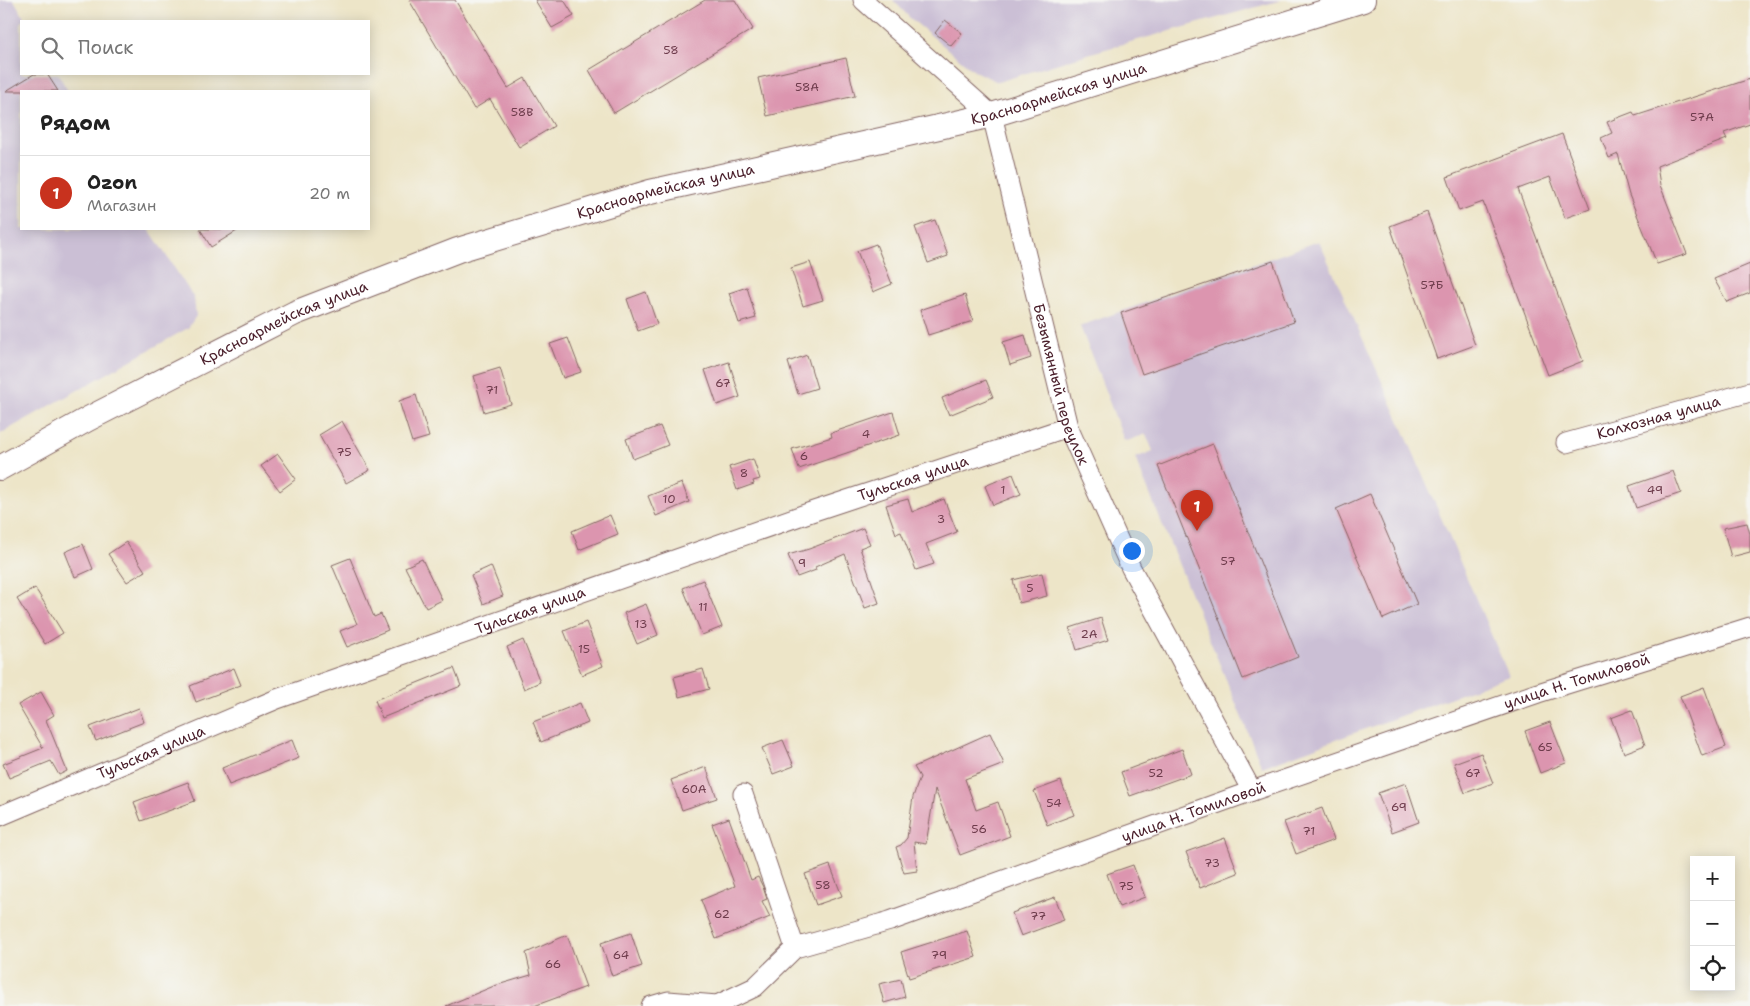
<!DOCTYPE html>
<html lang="ru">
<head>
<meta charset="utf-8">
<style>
  body { margin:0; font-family:"Shantell Sans",sans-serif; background:#f6f6f6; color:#222 }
  .controls { position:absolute; right:15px; bottom:15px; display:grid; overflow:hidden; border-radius:0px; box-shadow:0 2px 12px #0003 }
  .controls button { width:45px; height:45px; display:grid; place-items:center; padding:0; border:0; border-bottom:1px solid #e0e0e0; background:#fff; color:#222; font:25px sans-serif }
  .you { position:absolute; left:1131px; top:550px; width:18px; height:18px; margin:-12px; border:4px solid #fff; border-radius:50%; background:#1a73e8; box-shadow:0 0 0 8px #1a73e833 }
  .badge { display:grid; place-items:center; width:32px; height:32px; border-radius:50%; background:#c8321e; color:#fff; font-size:16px; font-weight:700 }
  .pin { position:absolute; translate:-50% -41px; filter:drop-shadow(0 1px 2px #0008) }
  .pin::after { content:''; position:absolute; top:26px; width:18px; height:15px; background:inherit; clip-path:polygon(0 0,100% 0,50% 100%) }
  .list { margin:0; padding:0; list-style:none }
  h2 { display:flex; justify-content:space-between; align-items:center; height:65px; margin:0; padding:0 20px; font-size:21px }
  h2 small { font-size:16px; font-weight:400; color:#767676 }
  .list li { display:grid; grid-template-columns:32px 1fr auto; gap:15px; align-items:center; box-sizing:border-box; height:75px; padding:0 20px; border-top:1px solid #e0e0e0 }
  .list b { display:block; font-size:19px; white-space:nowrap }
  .list p { margin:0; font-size:16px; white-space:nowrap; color:#767676 }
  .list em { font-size:16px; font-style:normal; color:#767676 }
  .icon { flex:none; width:28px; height:28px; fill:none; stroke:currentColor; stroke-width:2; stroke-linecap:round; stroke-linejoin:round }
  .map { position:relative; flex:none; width:1750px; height:1006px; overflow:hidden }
  .search { position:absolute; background:#fff; box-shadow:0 2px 12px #0003; left:20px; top:20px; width:350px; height:55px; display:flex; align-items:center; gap:12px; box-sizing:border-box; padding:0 18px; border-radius:0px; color:#767676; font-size:19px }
  .panel { position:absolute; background:#fff; box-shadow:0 2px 12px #0003; left:20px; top:90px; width:350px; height:140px; border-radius:0px }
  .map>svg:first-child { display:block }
  .industrial { fill:#cbbfd5 }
  .building { fill:#dc95af }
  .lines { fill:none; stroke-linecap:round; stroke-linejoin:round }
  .minor-casing { stroke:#836462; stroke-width:21 }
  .major-casing { stroke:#836462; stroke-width:26 }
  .minor { stroke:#fff; stroke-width:19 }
  .major { stroke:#fff; stroke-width:24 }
  .labels { text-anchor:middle; stroke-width:4; stroke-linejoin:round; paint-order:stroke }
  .number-label { font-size:12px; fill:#6e3c4c }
  .street-label { font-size:15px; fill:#4a1f2b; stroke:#f6f6f2 }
</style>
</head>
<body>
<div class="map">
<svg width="1750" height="1006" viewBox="0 0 1750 1006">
  <rect width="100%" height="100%" fill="#f6f6f2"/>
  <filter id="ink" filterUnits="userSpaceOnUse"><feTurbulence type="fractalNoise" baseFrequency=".02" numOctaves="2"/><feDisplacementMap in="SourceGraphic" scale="10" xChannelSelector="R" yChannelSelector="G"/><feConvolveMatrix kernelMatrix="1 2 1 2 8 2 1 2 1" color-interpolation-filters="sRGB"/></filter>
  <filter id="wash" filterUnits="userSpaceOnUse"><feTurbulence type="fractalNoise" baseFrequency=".0096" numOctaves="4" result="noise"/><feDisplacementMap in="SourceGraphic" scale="20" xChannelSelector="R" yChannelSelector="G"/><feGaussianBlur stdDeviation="1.12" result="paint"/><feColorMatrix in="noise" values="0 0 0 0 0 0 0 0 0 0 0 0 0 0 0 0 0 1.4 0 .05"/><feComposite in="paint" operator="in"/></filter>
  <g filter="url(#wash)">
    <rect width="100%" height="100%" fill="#ede5c8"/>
    <g class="industrial">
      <polygon points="0,0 14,0 26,21 21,21 21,74 58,74 68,91 21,91 21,229 149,229 194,298 196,316 188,328 0,434"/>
      <polygon points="893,0 1282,0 1091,53 998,82 974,71 910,18"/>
      <polygon points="1319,241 1404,431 1509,676 1262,767 1135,458 1153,451 1146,434 1127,441 1124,440 1080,326"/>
    </g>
    <g id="blocks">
      <g class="building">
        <polygon points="409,0 455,0 508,88 525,78 554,126 519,147 490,99 474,109"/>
        <polygon points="535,0 564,0 574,16 552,28"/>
        <polygon points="705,0 735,0 753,29 614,113 589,70"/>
        <polygon points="945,20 962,33 951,46 935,33"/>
        <polygon points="846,58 855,96 767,116 758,78"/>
        <polygon points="34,74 47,74 58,91 6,91"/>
        <polygon points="1750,79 1750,124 1724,133 1727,139 1657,166 1660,185 1687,254 1657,264 1629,195 1618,154 1609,158 1601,138 1612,133 1607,122 1633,112 1635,116"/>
        <polygon points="1562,134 1590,209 1565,218 1550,177 1518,189 1583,361 1548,375 1483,202 1459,211 1447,177"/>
        <polygon points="1427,212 1475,345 1437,359 1390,226"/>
        <polygon points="935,220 948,256 928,263 915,227"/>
        <polygon points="200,229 240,229 211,247"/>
        <polygon points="876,244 892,284 873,292 857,251"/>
        <polygon points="1273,261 1294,322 1142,374 1121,313"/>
        <polygon points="810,262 823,300 803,306 791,268"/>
        <polygon points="1750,264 1750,293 1727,302 1714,279"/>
        <polygon points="747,287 756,318 739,323 729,293"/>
        <polygon points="646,292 657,324 638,331 627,299"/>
        <polygon points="965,295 973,321 928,335 920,310"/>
        <polygon points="1025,335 1031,358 1010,365 1003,342"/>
        <polygon points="568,338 581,372 563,378 550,344"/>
        <polygon points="807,355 817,388 798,394 788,362"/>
        <polygon points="729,362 740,397 717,405 705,370"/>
        <polygon points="500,368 511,404 484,412 474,376"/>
        <polygon points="986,380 993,397 949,415 942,398"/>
        <polygon points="416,395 429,437 412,442 399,401"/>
        <polygon points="893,412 900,435 799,469 792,449 832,437 831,433"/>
        <polygon points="342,421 370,470 346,483 319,435"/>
        <polygon points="660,426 668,445 633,459 626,439"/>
        <polygon points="1213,444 1298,657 1243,679 1158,466"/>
        <polygon points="278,454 296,479 280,491 261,466"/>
        <polygon points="753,459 760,479 753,481 754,484 737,490 729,467"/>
        <polygon points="1673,471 1681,493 1636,508 1629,486"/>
        <polygon points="1013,474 1021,494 993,505 985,486"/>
        <polygon points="682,483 689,502 656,516 648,496"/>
        <polygon points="1370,494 1417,604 1383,619 1336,509"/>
        <polygon points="908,499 912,512 944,499 957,532 926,544 934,564 916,570 901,532 896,534 886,505"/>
        <polygon points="610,515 618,534 579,550 572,531"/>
        <polygon points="1747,523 1750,534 1750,552 1731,557 1723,528"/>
        <polygon points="863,528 870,544 860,548 879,603 865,608 845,554 815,567 816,570 797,577 788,555 809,549"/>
        <polygon points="126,542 145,571 127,582 108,554"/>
        <polygon points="83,544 93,569 75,577 65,552"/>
        <polygon points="350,558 374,617 381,614 388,630 347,647 340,631 357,624 332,565"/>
        <polygon points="422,559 442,600 426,608 405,567"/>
        <polygon points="491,566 503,596 483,604 471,575"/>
        <polygon points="1042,573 1047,596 1019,603 1013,580"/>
        <polygon points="703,580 722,627 702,635 683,588"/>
        <polygon points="35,588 63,633 45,644 17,599"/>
        <polygon points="646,604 658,635 637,644 624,613"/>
        <polygon points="1101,618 1108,640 1077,650 1070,628"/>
        <polygon points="586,622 603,666 582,675 564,631"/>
        <polygon points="523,640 540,682 524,689 507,647"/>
        <polygon points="234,668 241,685 196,702 190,686"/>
        <polygon points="454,668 461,686 382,718 375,700"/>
        <polygon points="703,669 709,689 679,697 674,677"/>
        <polygon points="1704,687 1726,747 1702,756 1680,696"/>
        <polygon points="41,692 54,715 46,720 67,771 59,775 51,761 9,778 3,764 43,748 18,705"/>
        <polygon points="580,703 588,723 541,742 533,722"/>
        <polygon points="139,708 144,722 96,741 90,727"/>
        <polygon points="1632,710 1645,745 1624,753 1611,718"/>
        <polygon points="1550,722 1566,763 1540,773 1525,731"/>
        <polygon points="990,733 1004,764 965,779 976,810 998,802 1010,836 960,855 935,789 926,844 914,842 917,871 904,873 896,847 901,845 907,838 913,797 920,777 914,767"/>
        <polygon points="292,740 299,758 229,785 222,768"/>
        <polygon points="783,740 794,766 773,774 762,748"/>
        <polygon points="1182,749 1191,774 1130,796 1121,772"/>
        <polygon points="1481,753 1493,783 1465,793 1454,763"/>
        <polygon points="706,767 717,798 682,810 671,780"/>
        <polygon points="1061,781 1074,815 1047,825 1034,791"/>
        <polygon points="188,782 195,801 141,821 134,802"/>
        <polygon points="1406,783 1419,822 1392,832 1378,793"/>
        <polygon points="1322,808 1334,840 1296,854 1284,822"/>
        <polygon points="729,818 751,880 758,877 763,887 767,899 762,901 770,917 716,939 701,900 735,886 712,824"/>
        <polygon points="1225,838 1238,873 1200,888 1186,852"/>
        <polygon points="830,865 842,896 816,905 805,874"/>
        <polygon points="1133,865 1145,897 1119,907 1107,874"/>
        <polygon points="1055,897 1064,920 1021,936 1012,913"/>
        <polygon points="967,931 976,957 909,978 901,952"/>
        <polygon points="631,933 642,966 612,976 601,943"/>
        <polygon points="567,935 586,987 534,1006 446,1006 494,986 531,975 526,953"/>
        <polygon points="901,979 905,997 884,1003 879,984"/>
      </g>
    </g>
  </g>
  <g filter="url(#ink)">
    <use href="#blocks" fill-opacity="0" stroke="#836462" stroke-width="1"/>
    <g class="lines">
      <g class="minor-casing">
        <g id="minor">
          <path id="s1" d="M863,0l129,115 76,312 63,141 121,223"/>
          <path id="s2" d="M1566,443l184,-51"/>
          <polyline points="743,794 795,948"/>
          <path id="s3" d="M0,816l277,-117 537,-188 254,-84"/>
          <path id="s4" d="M651,1006l17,-5 49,4 38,-18 40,-39 95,-27 362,-130 286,-98 212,-66"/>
        </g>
      </g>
      <g class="major-casing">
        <g id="major">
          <path id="s5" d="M0,468l88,-49 207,-106 163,-63 192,-58 342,-77 371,-115"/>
        </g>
      </g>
      <use href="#minor" class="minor"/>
      <use href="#major" class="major"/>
    </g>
  </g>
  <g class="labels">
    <g class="number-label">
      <text x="671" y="54">58</text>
      <text x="807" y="91">58А</text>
      <text x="522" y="116">58В</text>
      <text x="1702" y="121">57А</text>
      <text x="1432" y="289">57Б</text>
      <text x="723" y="387">67</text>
      <text x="492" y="394">71</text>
      <text x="866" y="438">4</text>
      <text x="344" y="456">75</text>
      <text x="804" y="460">6</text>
      <text x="744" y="477">8</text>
      <text x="1003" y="494">1</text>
      <text x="1655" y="494">49</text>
      <text x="669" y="503">10</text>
      <text x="941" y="523">3</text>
      <text x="1228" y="565">57</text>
      <text x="802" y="567">9</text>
      <text x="1030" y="592">5</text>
      <text x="703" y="611">11</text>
      <text x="641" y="628">13</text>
      <text x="1089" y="638">2А</text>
      <text x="584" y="653">15</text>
      <text x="1545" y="751">65</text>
      <text x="1156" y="777">52</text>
      <text x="1473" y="777">67</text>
      <text x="694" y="793">60А</text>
      <text x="1054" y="807">54</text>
      <text x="1399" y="811">69</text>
      <text x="979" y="833">56</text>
      <text x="1309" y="835">71</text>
      <text x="1212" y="867">73</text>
      <text x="823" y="889">58</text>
      <text x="1126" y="890">75</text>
      <text x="722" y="918">62</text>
      <text x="1038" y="920">77</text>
      <text x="621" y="959">64</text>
      <text x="939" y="959">79</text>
      <text x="553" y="968">66</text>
    </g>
    <g class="street-label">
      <text dy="5" stroke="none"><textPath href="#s5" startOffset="1129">Красноармейская улица</textPath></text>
      <text dy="5" stroke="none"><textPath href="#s5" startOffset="724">Красноармейская улица</textPath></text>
      <text dy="5" stroke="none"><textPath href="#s5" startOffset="319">Красноармейская улица</textPath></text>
      <text dy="5" stroke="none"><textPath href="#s1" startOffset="451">Безымянный переулок</textPath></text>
      <text dy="5" stroke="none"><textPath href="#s2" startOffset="96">Колхозная улица</textPath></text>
      <text dy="5" stroke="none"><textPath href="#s3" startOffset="974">Тульская улица</textPath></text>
      <text dy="5" stroke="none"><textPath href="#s3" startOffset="569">Тульская улица</textPath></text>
      <text dy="5" stroke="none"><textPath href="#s4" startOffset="991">улица Н. Томиловой</textPath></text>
      <text dy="5" stroke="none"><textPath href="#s3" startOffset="164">Тульская улица</textPath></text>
      <text dy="5" stroke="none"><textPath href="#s4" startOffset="586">улица Н. Томиловой</textPath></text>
    </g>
  </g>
</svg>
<div class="controls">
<button>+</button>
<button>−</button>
<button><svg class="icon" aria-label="locate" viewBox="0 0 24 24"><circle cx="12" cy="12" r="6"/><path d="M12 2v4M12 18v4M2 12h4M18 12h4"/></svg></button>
</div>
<div class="you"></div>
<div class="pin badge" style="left:1197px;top:531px">1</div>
<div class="search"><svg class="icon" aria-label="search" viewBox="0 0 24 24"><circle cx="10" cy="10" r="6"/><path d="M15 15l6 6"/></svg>Поиск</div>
<section class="panel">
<h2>Рядом<small></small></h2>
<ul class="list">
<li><span class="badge">1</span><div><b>Ozon</b><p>Магазин</p></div><em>20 m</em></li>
</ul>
</section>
</div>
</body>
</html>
